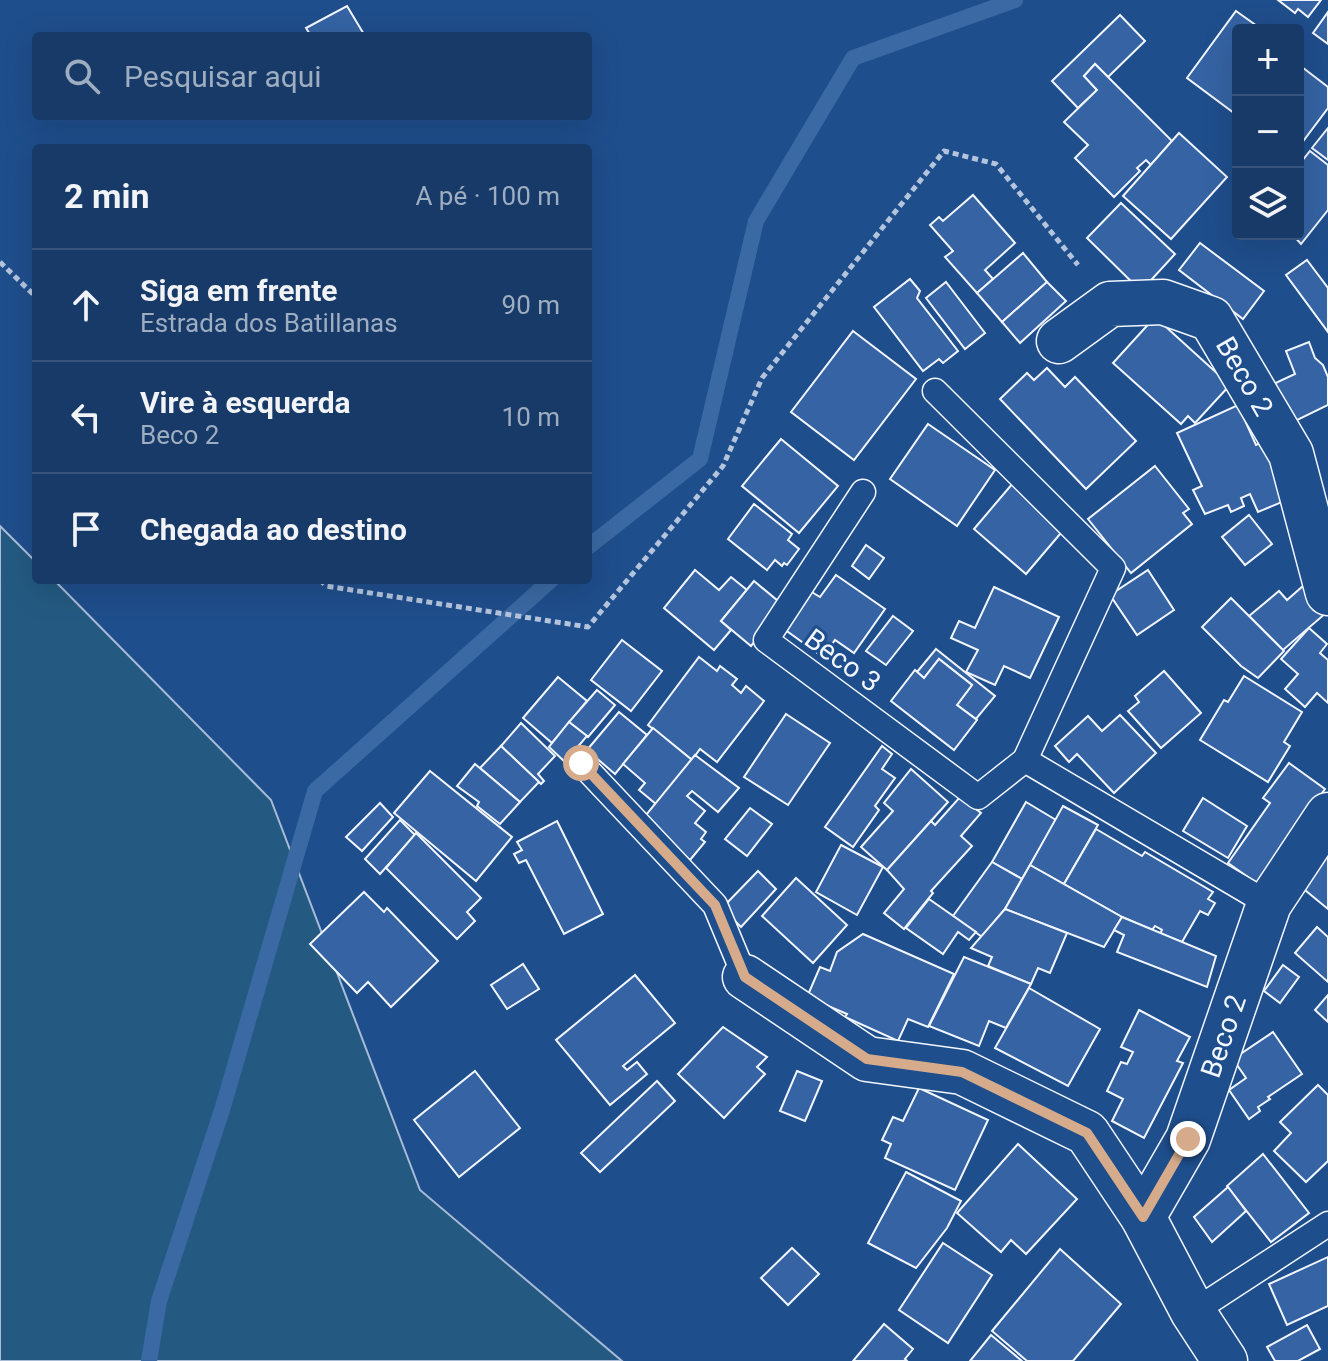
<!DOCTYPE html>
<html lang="pt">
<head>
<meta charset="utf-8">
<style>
  body { margin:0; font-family:Roboto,sans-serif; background:#20416f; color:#f1f3f6 }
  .controls { position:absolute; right:24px; top:24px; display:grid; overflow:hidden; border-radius:8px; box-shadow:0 8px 32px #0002 }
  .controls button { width:72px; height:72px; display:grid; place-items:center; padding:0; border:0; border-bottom:2px solid #36547d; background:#173a69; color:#f1f3f6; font:40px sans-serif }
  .stop { position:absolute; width:24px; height:24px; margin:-18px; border:6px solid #d6ab8b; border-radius:50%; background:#fff }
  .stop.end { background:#d6ab8b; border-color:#fff; box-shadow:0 2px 8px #0008 }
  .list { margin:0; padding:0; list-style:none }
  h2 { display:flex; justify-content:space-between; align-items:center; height:104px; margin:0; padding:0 32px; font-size:34px }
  h2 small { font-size:26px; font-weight:400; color:#9eadc0 }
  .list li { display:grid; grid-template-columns:52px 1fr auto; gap:24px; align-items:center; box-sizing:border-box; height:112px; padding:0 32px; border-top:2px solid #36547d }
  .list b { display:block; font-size:30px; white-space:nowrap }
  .list p { margin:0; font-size:26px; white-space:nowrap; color:#9eadc0 }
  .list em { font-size:26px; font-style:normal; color:#9eadc0 }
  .icon { flex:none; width:44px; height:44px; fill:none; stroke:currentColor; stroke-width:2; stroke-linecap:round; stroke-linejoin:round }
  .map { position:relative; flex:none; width:1328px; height:1361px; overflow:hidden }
  .search { position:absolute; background:#173a69; box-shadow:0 8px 32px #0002; left:32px; top:32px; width:560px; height:88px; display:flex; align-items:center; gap:20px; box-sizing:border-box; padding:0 28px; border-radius:8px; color:#9eadc0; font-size:30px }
  .panel { position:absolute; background:#173a69; box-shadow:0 8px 32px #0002; left:32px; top:144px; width:560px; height:440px; border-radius:8px }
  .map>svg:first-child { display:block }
  .green { fill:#245a82; stroke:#a8bbd7; stroke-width:2 }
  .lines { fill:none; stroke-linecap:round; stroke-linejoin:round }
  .stream { stroke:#3b69a3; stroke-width:16 }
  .building { fill:#3563a3; stroke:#f2f6ff; stroke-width:2 }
  .lane-casing { stroke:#f2f6ff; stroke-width:27 }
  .street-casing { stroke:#f2f6ff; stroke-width:47 }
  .path { stroke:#b3c4dc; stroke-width:5; stroke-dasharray:6 4; stroke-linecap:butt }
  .lane { stroke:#1f4e8c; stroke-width:24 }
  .street { stroke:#1f4e8c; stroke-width:44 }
  .route { stroke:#d6ab8b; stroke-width:10 }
  .labels { text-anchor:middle; stroke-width:6; stroke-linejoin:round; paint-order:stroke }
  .street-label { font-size:28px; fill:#f2f6ff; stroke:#1f4e8c }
</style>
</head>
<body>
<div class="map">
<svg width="1328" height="1361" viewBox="0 0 1328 1361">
  <rect width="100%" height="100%" fill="#1f4e8c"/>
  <polygon class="green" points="0,526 36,562 36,580 54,580 271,800 420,1190 622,1361 0,1361"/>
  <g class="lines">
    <g class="stream">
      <polyline points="588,547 700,459 756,221 853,58 1015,0"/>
      <polyline points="149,1361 159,1301 222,1110 315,791 551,580"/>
    </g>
  </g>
  <g class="building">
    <polygon points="1278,0 1321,0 1308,17 1298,9 1295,13"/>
    <polygon points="347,6 365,36 311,36 306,28"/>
    <polygon points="1236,11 1257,26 1254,30 1238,30 1238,107 1234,113 1187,78"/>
    <polygon points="1328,12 1328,44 1313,33"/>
    <polygon points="1120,15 1145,41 1108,77 1095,64 1084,76 1097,90 1078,108 1052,81"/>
    <polygon points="1095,64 1172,141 1151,165 1146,160 1137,168 1140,171 1114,197 1075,158 1088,145 1064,122 1097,90 1084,76"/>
    <polygon points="1298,64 1328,87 1328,108 1298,148"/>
    <polygon points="1328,128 1328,160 1312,148"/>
    <polygon points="1179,133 1227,177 1171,239 1123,196"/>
    <polygon points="1310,151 1328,165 1328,210 1301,244 1292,234 1298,234 1298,166"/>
    <polygon points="973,195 1015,243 985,270 993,279 977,293 945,257 953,251 930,225 939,217 943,221"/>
    <polygon points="1121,203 1175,254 1141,291 1087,238"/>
    <polygon points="1200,243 1264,291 1243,319 1179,270"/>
    <polygon points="1023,253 1047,282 1002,322 977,293"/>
    <polygon points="1307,260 1328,288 1328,332 1286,275"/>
    <polygon points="910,279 920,291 917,298 958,351 943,363 939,359 923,371 874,307"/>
    <polygon points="946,282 985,333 965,349 926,298"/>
    <polygon points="1047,282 1066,301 1020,343 1002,322"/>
    <polygon points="1155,317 1230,385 1195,423 1188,416 1181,424 1113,363"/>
    <polygon points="853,331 916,379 854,460 791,412"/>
    <polygon points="1309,342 1315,358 1323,365 1328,377 1328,405 1285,426 1269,386 1295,374 1286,351"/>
    <polygon points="1047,368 1065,387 1075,377 1136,441 1086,489 1000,399 1027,373 1034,380"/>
    <polygon points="1238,405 1256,445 1263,442 1289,499 1258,512 1250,494 1241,498 1244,506 1231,512 1228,505 1205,514 1193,490 1202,486 1177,433"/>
    <polygon points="928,424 995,470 957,526 890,479"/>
    <polygon points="781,439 838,486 799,533 742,486"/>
    <polygon points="1155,466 1189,509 1183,513 1192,524 1131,573 1088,519"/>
    <polygon points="1013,483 1066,527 1026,574 974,529"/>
    <polygon points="754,504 792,534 788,540 799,549 787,565 784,563 782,566 775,560 767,570 728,539"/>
    <polygon points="1249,515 1272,544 1245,565 1222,537"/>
    <polygon points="866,545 884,558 869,579 852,566"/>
    <polygon points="695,570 719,590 731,577 747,590 721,621 731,630 714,650 664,608"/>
    <polygon points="1148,570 1174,610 1137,635 1110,595"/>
    <polygon points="836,575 885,609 854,653 835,640 823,657 784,629 810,591 820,597"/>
    <polygon points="754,581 784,606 751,646 721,621"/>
    <polygon points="1303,586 1326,613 1283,650 1249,616 1279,591 1287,600"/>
    <polygon points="994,587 1059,617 1030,678 1004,666 995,685 966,672 978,650 951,638 959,621 975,628"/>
    <polygon points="1231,598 1284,651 1258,678 1241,666 1202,627"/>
    <polygon points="893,616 913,631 886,665 866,651"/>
    <polygon points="1309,628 1327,644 1320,653 1328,660 1328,703 1317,693 1305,707 1285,689 1298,674 1281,659"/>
    <polygon points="622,640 662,671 631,711 591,680"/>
    <polygon points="936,649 995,696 976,719 957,705 972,685 939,659 924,678 917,672"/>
    <polygon points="699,657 717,671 720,666 737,679 732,685 741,693 746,686 764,701 717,762 700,749 692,760 648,725"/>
    <polygon points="939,659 972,685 957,705 977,720 954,750 891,701 915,670 924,678"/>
    <polygon points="1164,671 1201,713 1161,748 1128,711 1139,702 1135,696"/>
    <polygon points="1244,676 1302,712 1284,742 1290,746 1268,782 1200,740 1224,700 1228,702"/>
    <polygon points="558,677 587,701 552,743 523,718"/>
    <polygon points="597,690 615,705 588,737 569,722"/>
    <polygon points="619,712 647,735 615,774 587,750"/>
    <polygon points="786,714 830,743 788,805 744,777"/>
    <polygon points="1120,715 1156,753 1114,793 1077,754 1069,762 1055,746 1088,716 1102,731"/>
    <polygon points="569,722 587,736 565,762 549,747"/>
    <polygon points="521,723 555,756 538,774 544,781 541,784 501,746"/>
    <polygon points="653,728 692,760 656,804 639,790 645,783 623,764"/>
    <polygon points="501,746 539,782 520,802 480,768"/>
    <polygon points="882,746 892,754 882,769 895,778 875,806 879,810 853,847 825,827"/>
    <polygon points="695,755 739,788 718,812 692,791 687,796 705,811 695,823 706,832 701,839 705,842 690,860 641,821"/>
    <polygon points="1289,763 1325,789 1258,884 1228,863 1270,803 1263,798"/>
    <polygon points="475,764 520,802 500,824 477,806 479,802 457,786"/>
    <polygon points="911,769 948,802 887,870 861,847 893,811 884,803"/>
    <polygon points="430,771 512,837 476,881 394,813"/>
    <polygon points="960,797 981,813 961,836 972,846 931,891 933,893 904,929 884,913 904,889 887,870 931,821 935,825"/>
    <polygon points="1203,798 1247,826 1228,858 1183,831"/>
    <polygon points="1026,802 1056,820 1022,879 992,862"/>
    <polygon points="380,803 393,817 362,851 346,837"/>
    <polygon points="1063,806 1098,825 1064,884 1030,865"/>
    <polygon points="750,808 772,824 747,856 725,839"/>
    <polygon points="400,820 415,835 380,874 365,859"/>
    <polygon points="557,821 603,914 564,934 526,860 519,863 514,854 522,850 517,842"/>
    <polygon points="1096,829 1142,856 1145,852 1213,892 1208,899 1215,903 1208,915 1200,911 1182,942 1160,934 1162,930 1155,926 1152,930 1122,917 1064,884"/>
    <polygon points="416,833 481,898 467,912 475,921 457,939 386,868"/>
    <polygon points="1328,837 1328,909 1294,881"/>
    <polygon points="841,845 883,867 857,915 816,892"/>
    <polygon points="992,862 1022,879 1005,909 982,937 953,916"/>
    <polygon points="1030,865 1122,917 1104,947 1005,909"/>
    <polygon points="758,871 776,889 741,927 722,908"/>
    <polygon points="796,878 847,925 813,963 762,916"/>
    <polygon points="364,892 384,912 387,908 438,961 391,1007 368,982 357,993 310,944"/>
    <polygon points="929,899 976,932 969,940 958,932 943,954 906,928"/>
    <polygon points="1005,909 1067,933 1050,973 1038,968 1031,984 988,966 992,957 971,948"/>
    <polygon points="1122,917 1216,956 1207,987 1117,952 1124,935 1114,930"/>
    <polygon points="1317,927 1328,937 1328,982 1295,953"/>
    <polygon points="863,934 954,974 928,1027 908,1019 898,1041 845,1017 847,1014 807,997 820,967 830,971 837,952"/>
    <polygon points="964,957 1031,984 1006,1028 989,1021 979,1046 929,1026"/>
    <polygon points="523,964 539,989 507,1009 491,985"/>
    <polygon points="1283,965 1299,977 1280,1003 1264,991"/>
    <polygon points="635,975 675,1023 623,1066 627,1070 637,1062 647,1074 610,1105 556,1040"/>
    <polygon points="1029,988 1100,1029 1068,1086 995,1048"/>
    <polygon points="1328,995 1328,1022 1315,1010"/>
    <polygon points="1139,1010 1190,1037 1177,1061 1183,1063 1144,1138 1112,1121 1123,1099 1107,1091 1121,1062 1127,1064 1133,1052 1121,1047"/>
    <polygon points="723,1027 767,1057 757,1067 765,1074 724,1118 678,1074"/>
    <polygon points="1273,1032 1302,1074 1268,1097 1270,1099 1258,1107 1260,1111 1249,1119 1229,1090 1246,1078 1233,1059"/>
    <polygon points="475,1071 520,1128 459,1177 414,1120"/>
    <polygon points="797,1071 822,1081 805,1121 780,1111"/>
    <polygon points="657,1081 675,1101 600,1172 581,1153"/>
    <polygon points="1318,1085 1328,1095 1328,1161 1306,1182 1274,1151 1291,1133 1280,1122"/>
    <polygon points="919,1088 988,1120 955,1190 885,1158 891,1144 882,1140 893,1117 903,1121"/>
    <polygon points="1018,1144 1077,1199 1026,1254 1011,1240 1001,1252 957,1213"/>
    <polygon points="1263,1154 1309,1213 1271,1242 1227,1186"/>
    <polygon points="906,1172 961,1201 947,1228 916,1268 868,1243"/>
    <polygon points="1228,1187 1246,1211 1212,1242 1194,1217"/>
    <polygon points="943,1243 992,1275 948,1343 899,1310"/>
    <polygon points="792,1248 819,1274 788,1305 761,1278"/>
    <polygon points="1060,1249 1121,1304 1073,1361 1027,1361 992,1331"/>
    <polygon points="1328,1257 1328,1306 1287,1325 1269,1284"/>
    <polygon points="884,1324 913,1349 905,1359 907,1361 853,1361"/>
    <polygon points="1307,1325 1320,1349 1298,1361 1275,1361 1267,1347"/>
    <polygon points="991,1335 1022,1361 970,1361"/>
  </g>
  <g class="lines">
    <g class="lane-casing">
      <g id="lane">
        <polyline points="935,391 1113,568 1025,760"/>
        <polyline points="863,492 766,640 978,797 1025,760 1269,904"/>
        <polyline points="581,763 715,905 745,977"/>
        <polyline points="1193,1312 1328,1224"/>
      </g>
    </g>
    <g class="street-casing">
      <g id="street">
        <polyline points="1059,341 1110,304 1163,302 1211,319 1291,454 1328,593"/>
        <polyline points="745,977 867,1059 962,1072 1087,1133 1143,1217 1193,1312 1225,1361"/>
        <polyline points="1143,1217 1188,1139 1269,904 1328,815"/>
      </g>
    </g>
    <g class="path">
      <polyline points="0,262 36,297"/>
      <polyline points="320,580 326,586 588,627 723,466 762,378 944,151 996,164 1078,265"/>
    </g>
    <use href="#lane" class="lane"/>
    <use href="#street" class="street"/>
  </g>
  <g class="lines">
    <polyline class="route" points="581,763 715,905 745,977 867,1059 962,1072 1087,1133 1143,1217 1188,1139"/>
  </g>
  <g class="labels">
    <g class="street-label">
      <text transform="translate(1245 376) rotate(60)" y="10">Beco 2</text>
      <text transform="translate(843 660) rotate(36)" y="10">Beco 3</text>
      <text transform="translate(1223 1036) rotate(-71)" y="10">Beco 2</text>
    </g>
  </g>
</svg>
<div class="controls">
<button>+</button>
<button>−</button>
<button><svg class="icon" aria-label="layers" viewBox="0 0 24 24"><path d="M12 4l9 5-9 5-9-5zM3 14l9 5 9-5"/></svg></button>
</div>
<div class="stop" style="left:581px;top:763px"></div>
<div class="stop end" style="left:1188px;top:1139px"></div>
<div class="search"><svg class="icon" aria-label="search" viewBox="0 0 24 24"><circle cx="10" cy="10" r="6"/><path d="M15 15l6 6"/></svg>Pesquisar aqui</div>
<section class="panel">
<h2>2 min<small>A pé · 100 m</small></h2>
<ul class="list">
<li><svg class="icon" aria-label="ahead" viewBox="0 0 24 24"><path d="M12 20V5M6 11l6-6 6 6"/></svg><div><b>Siga em frente</b><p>Estrada dos Batillanas</p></div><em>90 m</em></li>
<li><svg class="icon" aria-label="left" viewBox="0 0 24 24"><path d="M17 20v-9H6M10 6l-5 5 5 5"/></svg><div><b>Vire à esquerda</b><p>Beco 2</p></div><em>10 m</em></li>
<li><svg class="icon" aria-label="arrive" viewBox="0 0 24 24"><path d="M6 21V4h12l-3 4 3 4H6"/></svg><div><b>Chegada ao destino</b></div></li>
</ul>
</section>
</div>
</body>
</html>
